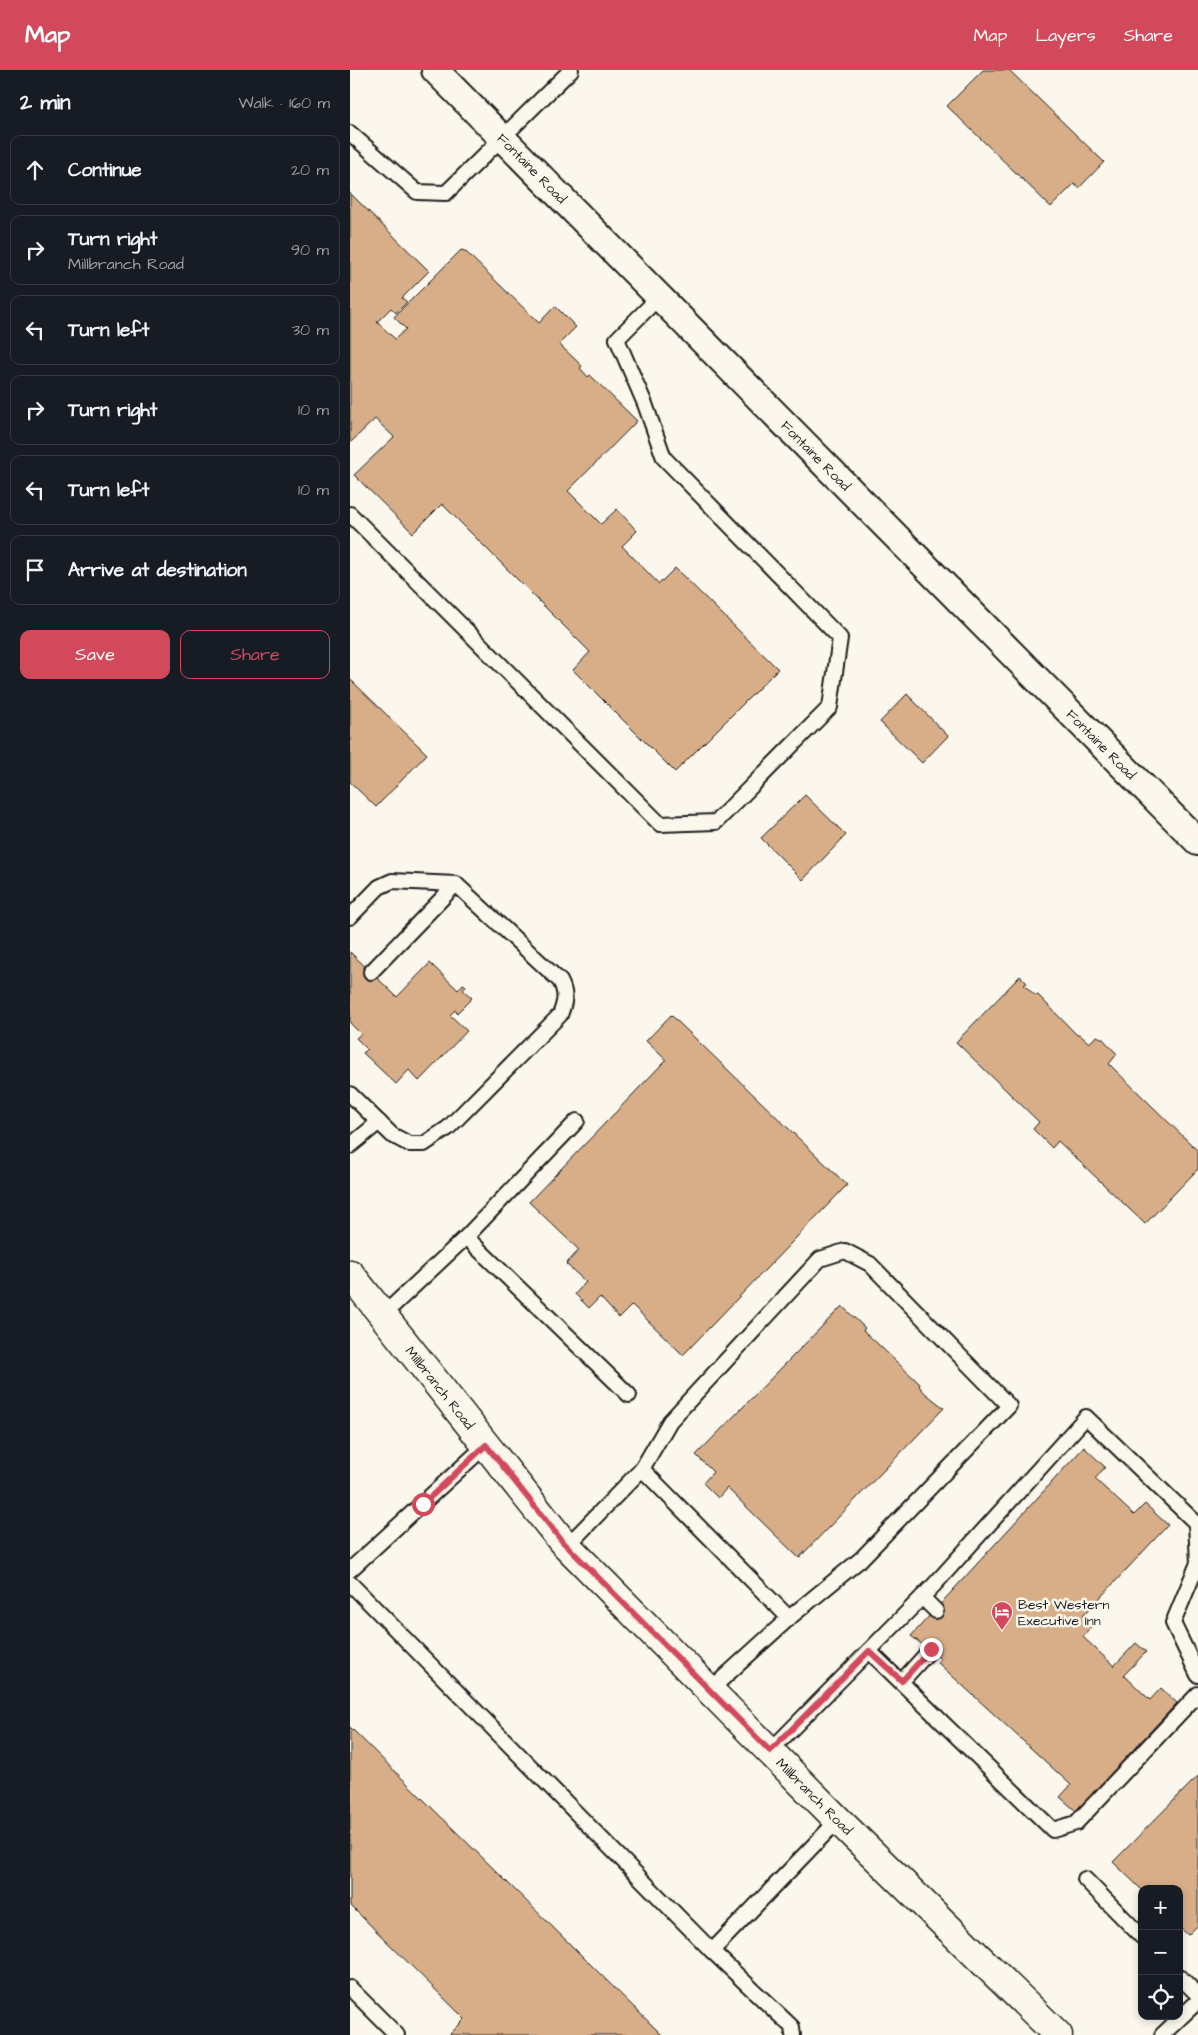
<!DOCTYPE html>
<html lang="en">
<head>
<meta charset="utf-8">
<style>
  body { margin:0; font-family:"Architects Daughter",sans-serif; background:#242831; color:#f1f3f6 }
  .controls { position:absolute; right:15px; bottom:15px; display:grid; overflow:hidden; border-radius:10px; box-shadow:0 2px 8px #0003 }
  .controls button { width:45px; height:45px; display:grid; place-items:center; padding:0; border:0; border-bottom:1px solid #363941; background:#171b24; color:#f1f3f6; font:25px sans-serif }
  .stop { position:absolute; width:15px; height:15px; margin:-11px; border:4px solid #d1495b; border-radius:50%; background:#fff }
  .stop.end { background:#d1495b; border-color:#fff; box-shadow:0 1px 5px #0008 }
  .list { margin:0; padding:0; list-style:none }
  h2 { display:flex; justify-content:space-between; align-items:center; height:65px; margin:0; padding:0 20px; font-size:21px }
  h2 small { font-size:16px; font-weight:400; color:#9ea1a6 }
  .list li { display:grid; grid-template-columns:32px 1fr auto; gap:15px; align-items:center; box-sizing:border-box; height:70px; margin:0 10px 10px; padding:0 10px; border:1px solid #363941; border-radius:10px }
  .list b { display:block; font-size:19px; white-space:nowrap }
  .list p { margin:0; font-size:16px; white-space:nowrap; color:#9ea1a6 }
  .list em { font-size:16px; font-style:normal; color:#9ea1a6 }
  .actions { display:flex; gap:10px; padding:15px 20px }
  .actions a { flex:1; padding:11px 0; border:1px solid #d1495b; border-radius:10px; text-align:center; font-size:18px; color:#d1495b }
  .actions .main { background:#d1495b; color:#fff }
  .icon { flex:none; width:28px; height:28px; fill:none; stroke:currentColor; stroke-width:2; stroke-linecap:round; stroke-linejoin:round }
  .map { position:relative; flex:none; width:848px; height:1965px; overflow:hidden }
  header { display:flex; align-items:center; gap:30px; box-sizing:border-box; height:70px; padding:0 25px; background:#d1495b; color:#fff }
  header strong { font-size:24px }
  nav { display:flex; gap:28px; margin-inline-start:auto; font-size:18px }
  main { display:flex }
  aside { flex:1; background:#171b24 }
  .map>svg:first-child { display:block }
  .building { fill:#d8ae89; stroke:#1c1c1c }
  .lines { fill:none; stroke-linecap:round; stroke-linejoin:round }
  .service-casing { stroke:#1c1c1c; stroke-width:18 }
  .minor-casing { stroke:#1c1c1c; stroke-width:30 }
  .secondary-casing { stroke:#1c1c1c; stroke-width:31 }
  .service { stroke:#fbf7ec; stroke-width:14 }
  .minor { stroke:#fbf7ec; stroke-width:26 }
  .secondary { stroke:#fbf7ec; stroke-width:28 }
  .route { stroke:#d1495b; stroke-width:6 }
  .labels { text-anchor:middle; stroke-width:5; stroke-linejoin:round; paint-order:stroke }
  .street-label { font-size:14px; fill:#1c1c1c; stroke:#fbf7ec }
  .poi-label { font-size:14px; fill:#1c1c1c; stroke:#fbf7ec; text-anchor:start }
</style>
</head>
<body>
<header>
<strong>Map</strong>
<nav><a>Map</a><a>Layers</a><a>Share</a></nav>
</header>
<main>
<aside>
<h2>2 min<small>Walk · 160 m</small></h2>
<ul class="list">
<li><svg class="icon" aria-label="ahead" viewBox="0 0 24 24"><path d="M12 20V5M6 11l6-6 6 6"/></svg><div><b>Continue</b></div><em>20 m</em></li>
<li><svg class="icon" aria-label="right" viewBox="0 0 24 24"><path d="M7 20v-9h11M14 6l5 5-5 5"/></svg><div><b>Turn right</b><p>Millbranch Road</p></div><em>90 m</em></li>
<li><svg class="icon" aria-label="left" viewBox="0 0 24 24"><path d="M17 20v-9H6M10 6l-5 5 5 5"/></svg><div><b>Turn left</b></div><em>30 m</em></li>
<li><svg class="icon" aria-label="right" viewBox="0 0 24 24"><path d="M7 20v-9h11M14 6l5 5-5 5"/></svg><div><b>Turn right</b></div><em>10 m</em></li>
<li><svg class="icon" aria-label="left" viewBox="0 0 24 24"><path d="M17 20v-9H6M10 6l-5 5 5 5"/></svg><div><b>Turn left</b></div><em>10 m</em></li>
<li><svg class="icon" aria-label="arrive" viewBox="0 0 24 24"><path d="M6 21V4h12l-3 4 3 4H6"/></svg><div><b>Arrive at destination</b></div></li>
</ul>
<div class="actions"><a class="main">Save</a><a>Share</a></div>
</aside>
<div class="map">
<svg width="848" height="1965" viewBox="0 0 848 1965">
  <rect width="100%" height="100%" fill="#fbf7ec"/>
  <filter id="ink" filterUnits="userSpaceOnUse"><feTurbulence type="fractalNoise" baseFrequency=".02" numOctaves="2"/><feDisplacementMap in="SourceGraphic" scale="10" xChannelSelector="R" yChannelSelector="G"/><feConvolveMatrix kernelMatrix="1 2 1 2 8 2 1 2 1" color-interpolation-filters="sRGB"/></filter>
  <g filter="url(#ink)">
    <g class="building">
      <polygon points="633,0 659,0 754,92 729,118 724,114 701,137 597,36"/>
      <polygon points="0,123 79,201 52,228 57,232 46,243 41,238 27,252 45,269 56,259 44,247 111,180 115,181 189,253 205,236 226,257 209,274 232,296 230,298 238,307 240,305 287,351 218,421 251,454 267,439 287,461 272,476 309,514 325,498 428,599 325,702 223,600 240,582 92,434 63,463 4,405 44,367 25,349 0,373"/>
      <polygon points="0,609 77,684 26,737 0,712"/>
      <polygon points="557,624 598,666 572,693 530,652"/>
      <polygon points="455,725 496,765 453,810 411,768"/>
      <polygon points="0,882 47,927 80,893 108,920 113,914 116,916 113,920 122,928 107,943 105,940 100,945 117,961 69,1011 59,1000 46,1014 13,983 17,979 6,968 11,964 0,953"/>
      <polygon points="670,906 677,913 674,915 686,926 688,925 727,965 729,964 739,973 747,966 753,969 767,984 759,994 848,1081 848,1099 795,1154 708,1071 702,1078 683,1059 689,1052 606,972"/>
      <polygon points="321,945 497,1115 333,1285 282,1235 269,1248 250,1227 239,1238 225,1224 236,1212 216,1194 229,1180 179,1132 316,990 296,971"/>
      <polygon points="492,1236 515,1258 513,1260 570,1314 569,1316 575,1323 594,1338 449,1488 377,1418 368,1428 353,1413 363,1402 346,1385"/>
      <polygon points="734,1377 755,1397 745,1409 784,1445 795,1434 818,1455 733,1546 743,1555 733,1567 764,1596 786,1573 796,1582 774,1605 800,1630 811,1618 827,1633 726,1741 710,1727 721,1715 587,1592 591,1589 561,1566"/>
      <polygon points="0,1657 312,1965 99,1965 115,1949 0,1835"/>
      <polygon points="848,1706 848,1855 838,1865 829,1857 829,1819 792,1820 763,1792"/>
    </g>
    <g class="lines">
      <g class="service-casing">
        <g id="service">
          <polyline points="0,63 67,122 96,123 221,0"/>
          <polyline points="0,444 310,754 366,752 480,637 490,568 314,388 295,334 267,269 309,227"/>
          <path d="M0,847l29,-30 13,-6 64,3 104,97c7,13 5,21 0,34l-112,113 -24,16h-15l-17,-9 -42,-41"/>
          <polyline points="21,902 106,814"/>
          <polyline points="0,1076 29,1052"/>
          <polyline points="116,1167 279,1325"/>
          <polyline points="33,1245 116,1167 227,1051"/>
          <polyline points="292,1399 320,1351 470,1189 495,1181 520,1194 659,1336 511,1489 439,1548"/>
          <polyline points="217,1476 292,1399 439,1548 360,1620"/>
          <polyline points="0,1500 136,1375"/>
          <polyline points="0,1513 362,1881 442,1957 443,1965"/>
          <polyline points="572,1527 586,1541"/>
          <polyline points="519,1581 703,1760 726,1753 848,1624"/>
          <polyline points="552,1611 581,1579"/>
          <polyline points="420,1681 584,1515 736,1347 846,1453 848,1493 823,1553 848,1605"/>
          <polyline points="735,1809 792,1867"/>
          <polyline points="362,1881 488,1750"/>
          <polyline points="829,1906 848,1925"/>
          <polyline points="0,1918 47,1965"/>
          <polyline points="812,1965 848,1931"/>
        </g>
      </g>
      <g class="minor-casing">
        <g id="minor">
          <path id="s1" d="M85,0l763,772"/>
        </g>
      </g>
      <g class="secondary-casing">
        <g id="secondary">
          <path id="s2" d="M0,1204l212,267 276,279 220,215"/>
        </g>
      </g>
      <use href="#service" class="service"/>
      <use href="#minor" class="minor"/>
      <use href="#secondary" class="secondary"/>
    </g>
  </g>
  <g class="lines" filter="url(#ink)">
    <polyline class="route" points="73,1434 136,1375 212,1471 420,1681 519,1581 552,1611 581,1579"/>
  </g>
  <defs>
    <g id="hotel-pin" transform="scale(1.125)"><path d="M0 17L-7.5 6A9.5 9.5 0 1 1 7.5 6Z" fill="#d1495b" stroke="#fbf7ec"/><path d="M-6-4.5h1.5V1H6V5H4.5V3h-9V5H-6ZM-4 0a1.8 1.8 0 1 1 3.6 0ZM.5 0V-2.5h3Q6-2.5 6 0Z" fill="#fff"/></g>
  </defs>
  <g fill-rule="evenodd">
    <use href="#hotel-pin" x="652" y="1542"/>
  </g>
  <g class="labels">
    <g class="street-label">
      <text dy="5" stroke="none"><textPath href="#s1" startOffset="138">Fontaine Road</textPath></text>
      <text dy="5" stroke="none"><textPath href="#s1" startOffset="542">Fontaine Road</textPath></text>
      <text dy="5" stroke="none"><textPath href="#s1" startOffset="948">Fontaine Road</textPath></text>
      <text dy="5" stroke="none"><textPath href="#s2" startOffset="145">Millbranch Road</textPath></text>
      <text dy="5" stroke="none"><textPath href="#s2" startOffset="700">Millbranch Road</textPath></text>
    </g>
    <g class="poi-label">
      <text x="668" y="1539">Best Western<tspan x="668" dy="16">Executive Inn</tspan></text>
    </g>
  </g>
</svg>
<div class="controls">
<button>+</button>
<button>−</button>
<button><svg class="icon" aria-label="locate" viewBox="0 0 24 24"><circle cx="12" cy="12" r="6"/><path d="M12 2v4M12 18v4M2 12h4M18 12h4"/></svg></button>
</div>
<div class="stop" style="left:73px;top:1434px"></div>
<div class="stop end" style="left:581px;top:1579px"></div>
</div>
</main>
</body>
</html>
